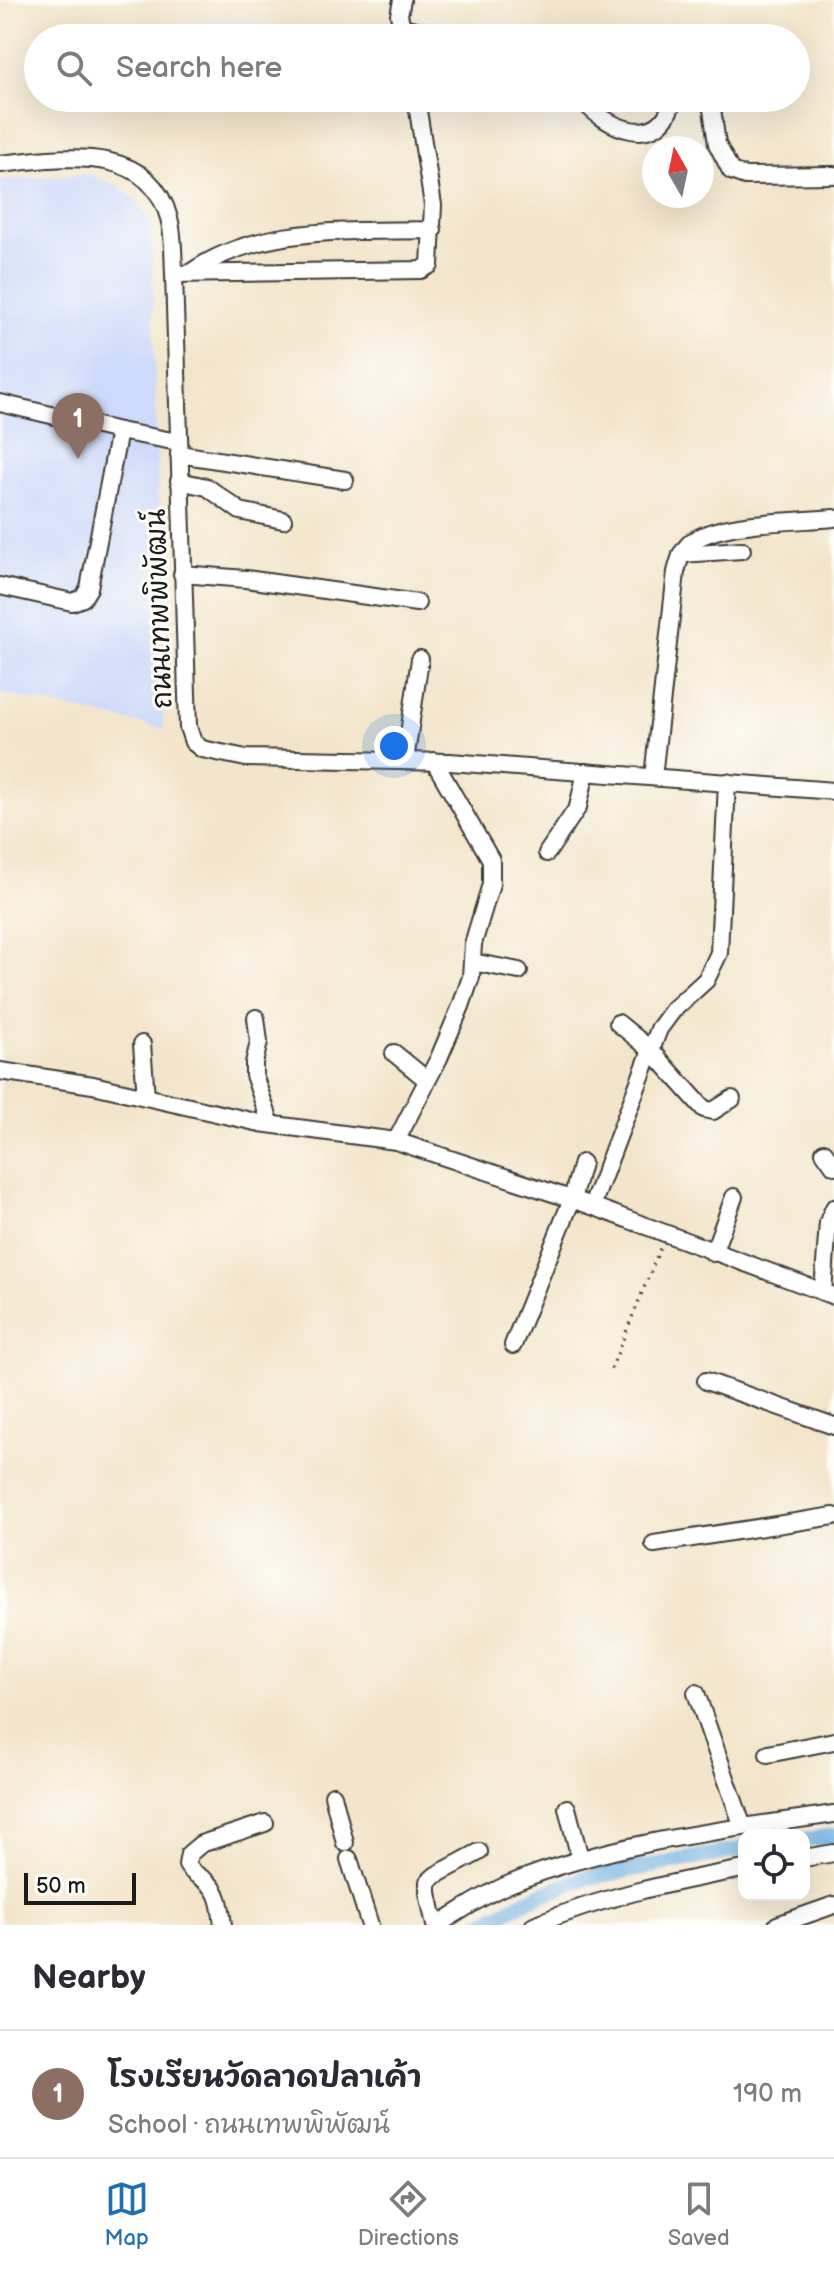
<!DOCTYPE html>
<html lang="en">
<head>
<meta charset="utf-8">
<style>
  body { margin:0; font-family:"Balsamiq Sans","Playpen Sans Thai",sans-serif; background:#f7f7f7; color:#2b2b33 }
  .controls { position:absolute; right:24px; bottom:24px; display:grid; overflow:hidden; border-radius:16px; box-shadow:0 8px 32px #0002 }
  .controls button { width:72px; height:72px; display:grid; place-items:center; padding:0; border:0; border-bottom:2px solid #e1e1e2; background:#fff; color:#2b2b33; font:40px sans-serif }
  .compass { position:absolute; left:642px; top:136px; width:72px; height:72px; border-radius:50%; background:#fff; box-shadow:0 8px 32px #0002; rotate:351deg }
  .scale { position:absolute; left:24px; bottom:20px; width:112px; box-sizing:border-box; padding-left:8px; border:4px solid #1c1c1c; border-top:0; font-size:22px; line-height:28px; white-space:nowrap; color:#1c1c1c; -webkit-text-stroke:6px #fdfcf7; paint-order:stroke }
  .you { position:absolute; left:394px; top:746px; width:28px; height:28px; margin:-20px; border:6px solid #fff; border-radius:50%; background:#1a73e8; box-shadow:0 0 0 12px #1a73e833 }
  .badge { display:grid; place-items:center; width:52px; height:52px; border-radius:50%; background:#1f6fb2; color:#fff; font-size:26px; font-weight:700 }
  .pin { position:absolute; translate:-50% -66px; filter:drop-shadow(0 2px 4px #0008) }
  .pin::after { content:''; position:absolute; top:42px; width:28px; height:24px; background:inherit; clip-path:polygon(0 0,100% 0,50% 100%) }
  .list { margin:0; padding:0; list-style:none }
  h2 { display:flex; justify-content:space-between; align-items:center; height:104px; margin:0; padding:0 32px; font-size:34px }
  h2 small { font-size:26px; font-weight:400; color:#7c7c81 }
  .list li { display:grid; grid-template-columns:52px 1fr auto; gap:24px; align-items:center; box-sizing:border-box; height:128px; padding:0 32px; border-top:2px solid #e1e1e2 }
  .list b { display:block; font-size:30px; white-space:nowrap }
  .list p { margin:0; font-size:26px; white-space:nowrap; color:#7c7c81 }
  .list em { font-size:26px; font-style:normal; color:#7c7c81 }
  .icon { flex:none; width:44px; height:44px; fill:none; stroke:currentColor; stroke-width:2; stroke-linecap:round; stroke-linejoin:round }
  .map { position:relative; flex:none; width:834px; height:1925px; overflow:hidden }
  .search { position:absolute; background:#fff; box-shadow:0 8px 32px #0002; left:24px; right:24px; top:24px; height:88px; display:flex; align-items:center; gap:20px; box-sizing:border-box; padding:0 28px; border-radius:44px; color:#7c7c81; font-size:30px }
  .sheet { height:232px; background:#fff }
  nav { display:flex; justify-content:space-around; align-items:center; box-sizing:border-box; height:112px; border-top:2px solid #e1e1e2; background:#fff; font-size:22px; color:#7c7c81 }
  nav a { display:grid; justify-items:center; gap:4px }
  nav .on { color:#1f6fb2 }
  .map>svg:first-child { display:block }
  .built { fill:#cedafa }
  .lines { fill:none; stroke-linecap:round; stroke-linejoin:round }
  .canal { stroke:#6daee1; stroke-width:16 }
  .minor-casing { stroke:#3c3a36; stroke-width:20 }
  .path { stroke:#3c3a36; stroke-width:3; stroke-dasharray:2 6; stroke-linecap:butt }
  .minor { stroke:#fff; stroke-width:16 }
  .labels { text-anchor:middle; stroke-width:6; stroke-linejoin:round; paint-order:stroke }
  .street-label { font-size:28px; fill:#1c1c1c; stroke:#fdfcf7 }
</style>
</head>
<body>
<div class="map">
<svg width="834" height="1925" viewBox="0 0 834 1925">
  <rect width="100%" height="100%" fill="#fdfcf7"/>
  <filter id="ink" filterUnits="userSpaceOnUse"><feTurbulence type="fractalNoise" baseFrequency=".0125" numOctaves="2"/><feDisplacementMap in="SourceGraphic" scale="16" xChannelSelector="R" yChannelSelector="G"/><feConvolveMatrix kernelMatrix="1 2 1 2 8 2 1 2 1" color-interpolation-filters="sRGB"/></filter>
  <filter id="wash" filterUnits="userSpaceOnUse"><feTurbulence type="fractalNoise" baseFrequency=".006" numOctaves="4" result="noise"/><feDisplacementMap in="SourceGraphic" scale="32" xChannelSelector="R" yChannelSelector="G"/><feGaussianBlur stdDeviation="1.8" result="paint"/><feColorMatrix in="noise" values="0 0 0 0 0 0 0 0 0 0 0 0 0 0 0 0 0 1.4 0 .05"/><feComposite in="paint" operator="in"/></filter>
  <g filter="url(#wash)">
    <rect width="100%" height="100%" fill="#f3e5cb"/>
    <polygon class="built" points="86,174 118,186 138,202 151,225 164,729 0,693 0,180"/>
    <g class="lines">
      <g class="canal">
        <polyline points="804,1840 834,1836"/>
        <polyline points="479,1925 530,1899 585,1878 744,1849"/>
      </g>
    </g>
  </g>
  <g filter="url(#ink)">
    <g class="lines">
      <g class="minor-casing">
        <g id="minor">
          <polyline points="402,27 399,15 402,0"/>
          <polyline points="404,38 402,27 454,38"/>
          <path d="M581,98c24,31 81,55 92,0"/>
          <polyline points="706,98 712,109 717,144 731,171 745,176 834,175"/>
          <path d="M0,164c61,-6 148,-23 169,54 5,18 4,38 5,56l14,453 5,15 9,7 44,9 204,4 384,29"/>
          <path d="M190,273c69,-49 162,-41 243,-43"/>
          <polyline points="174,274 421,270 430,265 433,205 416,98"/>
          <polyline points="0,403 119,431 178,442"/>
          <polyline points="179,454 345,480"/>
          <polyline points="179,481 207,487 240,511 283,520"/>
          <polyline points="681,554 742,550"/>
          <polyline points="182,574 246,579 417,603"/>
          <polyline points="0,586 72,602 83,598 89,588 119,431"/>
          <polyline points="405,761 420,659"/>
          <path d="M653,777l23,-205c3,-11 5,-20 13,-28 28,-24 107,-22 145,-26"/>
          <polyline points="547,853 578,807 586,772"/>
          <polyline points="472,962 519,971"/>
          <polyline points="256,1018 259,1042 254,1063 254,1075 271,1124"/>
          <polyline points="618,1023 651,1050 704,1109 713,1111 732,1099"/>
          <polyline points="142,1044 146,1097"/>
          <polyline points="394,1053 427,1080"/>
          <polyline points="0,1071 93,1085 260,1123 396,1141 592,1206 834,1296"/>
          <polyline points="396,1141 439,1058 461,1006 471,977 473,944 491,884 491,860 434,761"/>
          <polyline points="824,1152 834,1166"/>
          <polyline points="592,1206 659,1029 673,1010 706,980 719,953 727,782"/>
          <polyline points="713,1253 734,1197"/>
          <polyline points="823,1292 828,1222 834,1208"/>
          <polyline points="513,1345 572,1199 582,1163"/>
          <polyline points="706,1381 834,1426"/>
          <polyline points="654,1544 834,1516"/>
          <polyline points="696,1693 743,1827"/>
          <polyline points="768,1754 834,1741"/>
          <polyline points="333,1795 345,1843"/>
          <polyline points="567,1808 580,1858"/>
          <polyline points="804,1858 834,1853"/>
          <polyline points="349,1859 370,1925"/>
          <path d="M223,1925c-2,-15 -3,-33 -16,-43 -8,-7 -15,-8 -20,-17l2,-11 12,-10 64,-21"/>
          <polyline points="435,1925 428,1893 428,1882 436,1875 479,1852"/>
          <path d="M437,1925c24,-14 49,-32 75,-42 103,-42 213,-53 322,-69"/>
          <path d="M534,1925c68,-28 138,-43 210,-56"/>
          <polyline points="777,1925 834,1905"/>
        </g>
      </g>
      <polyline class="path" points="611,1369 661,1246"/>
      <use href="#minor" class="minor"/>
    </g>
  </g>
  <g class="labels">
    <g class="street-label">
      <text transform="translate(158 609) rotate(-92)" y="10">ถนนเทพพิพัฒน์</text>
    </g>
  </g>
</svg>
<div class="controls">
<button><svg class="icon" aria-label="locate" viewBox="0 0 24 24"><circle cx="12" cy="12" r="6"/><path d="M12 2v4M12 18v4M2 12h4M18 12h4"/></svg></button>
</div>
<svg class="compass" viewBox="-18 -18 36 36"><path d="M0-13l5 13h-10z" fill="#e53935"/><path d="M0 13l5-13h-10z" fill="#7c7c81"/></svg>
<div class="scale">50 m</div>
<div class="you"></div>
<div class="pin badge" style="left:78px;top:459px;background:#8d6e63">1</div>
<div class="search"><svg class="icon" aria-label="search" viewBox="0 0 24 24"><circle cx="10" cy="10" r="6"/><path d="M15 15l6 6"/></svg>Search here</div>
</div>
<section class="sheet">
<h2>Nearby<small></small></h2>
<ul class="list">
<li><span class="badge" style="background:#8d6e63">1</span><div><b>โรงเรียนวัดลาดปลาเค้า</b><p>School · ถนนเทพพิพัฒน์</p></div><em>190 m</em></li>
</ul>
</section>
<nav>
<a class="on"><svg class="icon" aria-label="map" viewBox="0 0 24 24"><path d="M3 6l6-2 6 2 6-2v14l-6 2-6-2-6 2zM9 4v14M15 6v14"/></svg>Map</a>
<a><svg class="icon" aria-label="directions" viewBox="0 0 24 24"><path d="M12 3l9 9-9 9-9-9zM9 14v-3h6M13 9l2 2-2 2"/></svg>Directions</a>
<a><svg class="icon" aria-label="saved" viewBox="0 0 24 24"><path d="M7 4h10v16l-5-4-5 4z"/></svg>Saved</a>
</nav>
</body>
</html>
